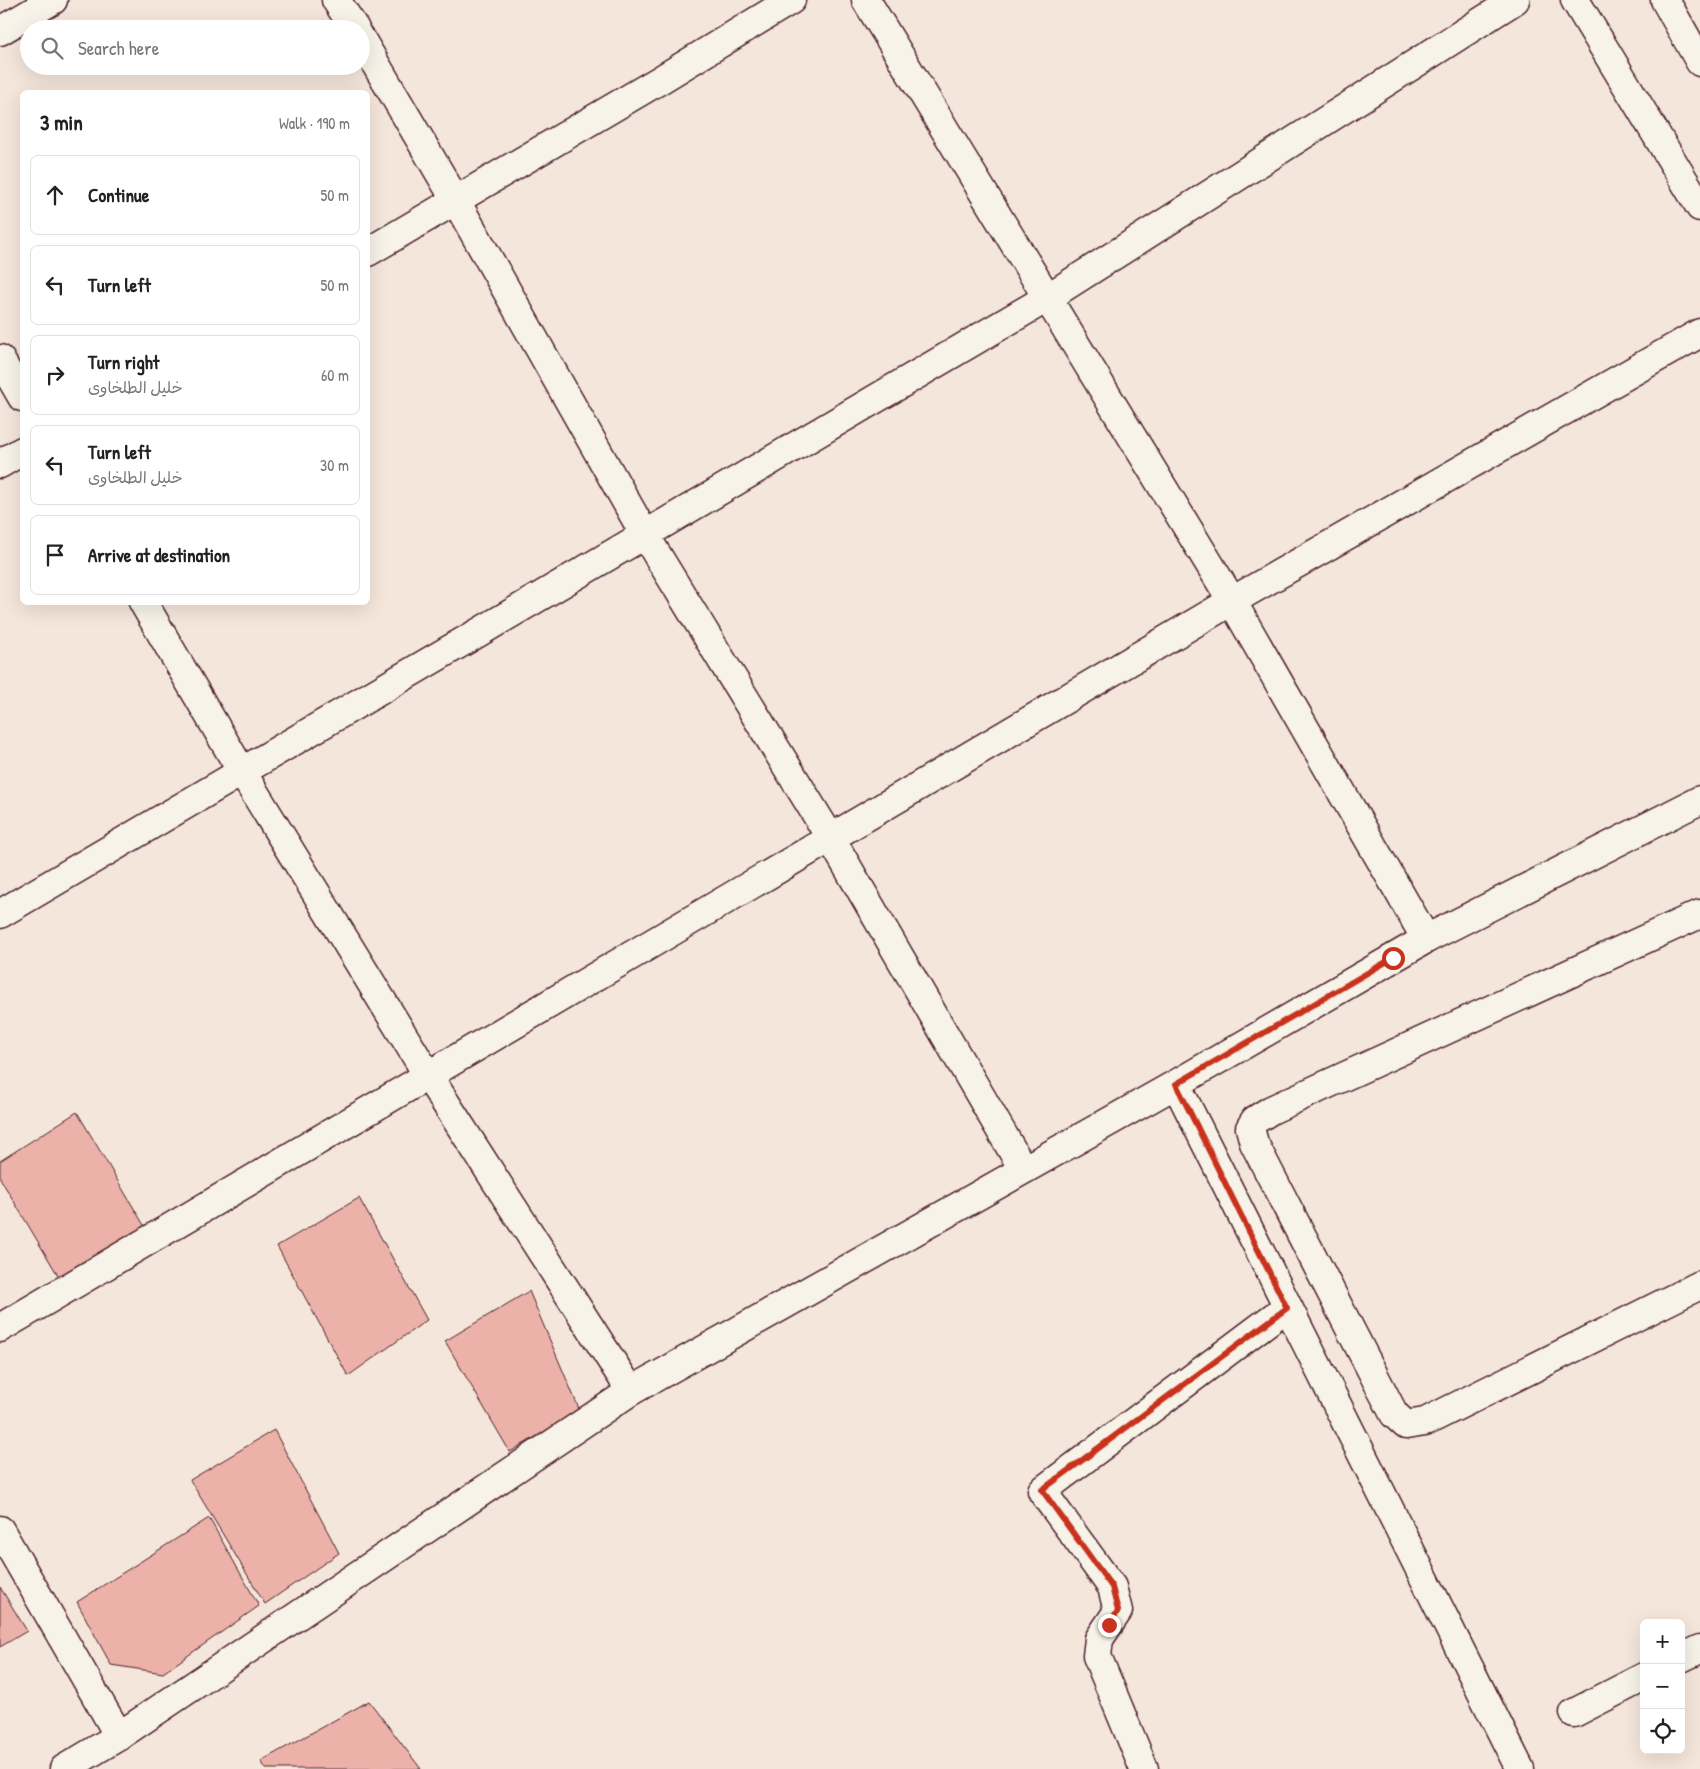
<!DOCTYPE html>
<html lang="en">
<head>
<meta charset="utf-8">
<style>
  body { margin:0; font-family:"Patrick Hand","Playpen Sans Arabic",sans-serif; background:#f6f6f6; color:#222 }
  .controls { position:absolute; right:15px; bottom:15px; display:grid; overflow:hidden; border-radius:8px; box-shadow:0 5px 20px #0002 }
  .controls button { width:45px; height:45px; display:grid; place-items:center; padding:0; border:0; border-bottom:1px solid #e0e0e0; background:#fff; color:#222; font:25px sans-serif }
  .stop { position:absolute; width:15px; height:15px; margin:-11px; border:4px solid #c8321e; border-radius:50%; background:#fff }
  .stop.end { background:#c8321e; border-color:#fff; box-shadow:0 1px 5px #0008 }
  .list { margin:0; padding:0; list-style:none }
  h2 { display:flex; justify-content:space-between; align-items:center; height:65px; margin:0; padding:0 20px; font-size:21px }
  h2 small { font-size:16px; font-weight:400; color:#767676 }
  .list li { display:grid; grid-template-columns:32px 1fr auto; gap:15px; align-items:center; box-sizing:border-box; height:80px; margin:0 10px 10px; padding:0 10px; border:1px solid #e0e0e0; border-radius:8px }
  .list b { display:block; font-size:19px; white-space:nowrap }
  .list p { margin:0; font-size:16px; white-space:nowrap; color:#767676 }
  .list em { font-size:16px; font-style:normal; color:#767676 }
  .icon { flex:none; width:28px; height:28px; fill:none; stroke:currentColor; stroke-width:2; stroke-linecap:round; stroke-linejoin:round }
  .map { position:relative; flex:none; width:1700px; height:1769px; overflow:hidden }
  .search { position:absolute; background:#fff; box-shadow:0 5px 20px #0002; left:20px; top:20px; width:350px; height:55px; display:flex; align-items:center; gap:12px; box-sizing:border-box; padding:0 18px; border-radius:28px; color:#767676; font-size:19px }
  .panel { position:absolute; background:#fff; box-shadow:0 5px 20px #0002; left:20px; top:90px; width:350px; height:515px; border-radius:8px }
  .map>svg:first-child { display:block }
  .building { fill:#ecb2a9; stroke:#4a1f2b }
  .lines { fill:none; stroke-linecap:round; stroke-linejoin:round }
  .minor-casing { stroke:#4a1f2b; stroke-width:31 }
  .minor { stroke:#f7f3e8; stroke-width:28 }
  .route { stroke:#c8321e; stroke-width:6 }
</style>
</head>
<body>
<div class="map">
<svg width="1700" height="1769" viewBox="0 0 1700 1769">
  <rect width="100%" height="100%" fill="#f5e6db"/>
  <filter id="ink" filterUnits="userSpaceOnUse"><feTurbulence type="fractalNoise" baseFrequency=".02" numOctaves="2"/><feDisplacementMap in="SourceGraphic" scale="10" xChannelSelector="R" yChannelSelector="G"/><feConvolveMatrix kernelMatrix="1 2 1 2 8 2 1 2 1" color-interpolation-filters="sRGB"/></filter>
  <g filter="url(#ink)">
    <g class="building">
      <polygon points="77,1112 145,1227 59,1277 0,1178 0,1161"/>
      <polygon points="359,1198 427,1320 348,1376 277,1246"/>
      <polygon points="529,1291 580,1411 510,1452 445,1341"/>
      <polygon points="274,1430 339,1553 265,1604 190,1480"/>
      <polygon points="209,1518 259,1606 163,1673 111,1665 77,1602"/>
      <polygon points="0,1587 27,1631 0,1647"/>
      <polygon points="369,1701 421,1769 266,1769 261,1761"/>
    </g>
    <g class="lines">
      <g class="minor-casing">
        <g id="minor">
          <polyline points="336,0 355,29"/>
          <polyline points="866,0 1232,601 1426,939"/>
          <polyline points="1575,0 1700,207"/>
          <polyline points="1665,0 1700,62"/>
          <polyline points="0,31 53,0"/>
          <polyline points="361,39 456,201 645,535 830,837 1023,1169"/>
          <polyline points="368,252 660,80 791,0"/>
          <polyline points="0,359 22,397"/>
          <polyline points="0,464 22,451"/>
          <polyline points="143,602 242,772 427,1074 631,1391"/>
          <polyline points="0,914 1047,298 1515,0"/>
          <polyline points="1700,914 1271,1110 1255,1120 1250,1128 1254,1143 1394,1414 1406,1425 1425,1422 1700,1285"/>
          <polyline points="1176,1084 1520,1769"/>
          <polyline points="0,1328 1232,601 1700,333"/>
          <polyline points="0,1530 119,1736 631,1391 1176,1084 1426,939 1700,800"/>
          <polyline points="1681,1658 1700,1649"/>
          <polyline points="1574,1713 1644,1677"/>
          <polyline points="64,1769 119,1736"/>
          <polyline points="1144,1769 1097,1656 1099,1639 1118,1611 1112,1587 1042,1491 1287,1307"/>
        </g>
      </g>
      <use href="#minor" class="minor"/>
    </g>
  </g>
  <g class="lines" filter="url(#ink)">
    <polyline class="route" points="1109,1625 1118,1611 1112,1587 1042,1490 1287,1308 1176,1084 1393,958"/>
  </g>
</svg>
<div class="controls">
<button>+</button>
<button>−</button>
<button><svg class="icon" aria-label="locate" viewBox="0 0 24 24"><circle cx="12" cy="12" r="6"/><path d="M12 2v4M12 18v4M2 12h4M18 12h4"/></svg></button>
</div>
<div class="stop" style="left:1393px;top:958px"></div>
<div class="stop end" style="left:1109px;top:1625px"></div>
<div class="search"><svg class="icon" aria-label="search" viewBox="0 0 24 24"><circle cx="10" cy="10" r="6"/><path d="M15 15l6 6"/></svg>Search here</div>
<section class="panel">
<h2>3 min<small>Walk · 190 m</small></h2>
<ul class="list">
<li><svg class="icon" aria-label="ahead" viewBox="0 0 24 24"><path d="M12 20V5M6 11l6-6 6 6"/></svg><div><b>Continue</b></div><em>50 m</em></li>
<li><svg class="icon" aria-label="left" viewBox="0 0 24 24"><path d="M17 20v-9H6M10 6l-5 5 5 5"/></svg><div><b>Turn left</b></div><em>50 m</em></li>
<li><svg class="icon" aria-label="right" viewBox="0 0 24 24"><path d="M7 20v-9h11M14 6l5 5-5 5"/></svg><div><b>Turn right</b><p>خليل الطلخاوى</p></div><em>60 m</em></li>
<li><svg class="icon" aria-label="left" viewBox="0 0 24 24"><path d="M17 20v-9H6M10 6l-5 5 5 5"/></svg><div><b>Turn left</b><p>خليل الطلخاوى</p></div><em>30 m</em></li>
<li><svg class="icon" aria-label="arrive" viewBox="0 0 24 24"><path d="M6 21V4h12l-3 4 3 4H6"/></svg><div><b>Arrive at destination</b></div></li>
</ul>
</section>
</div>
</body>
</html>
